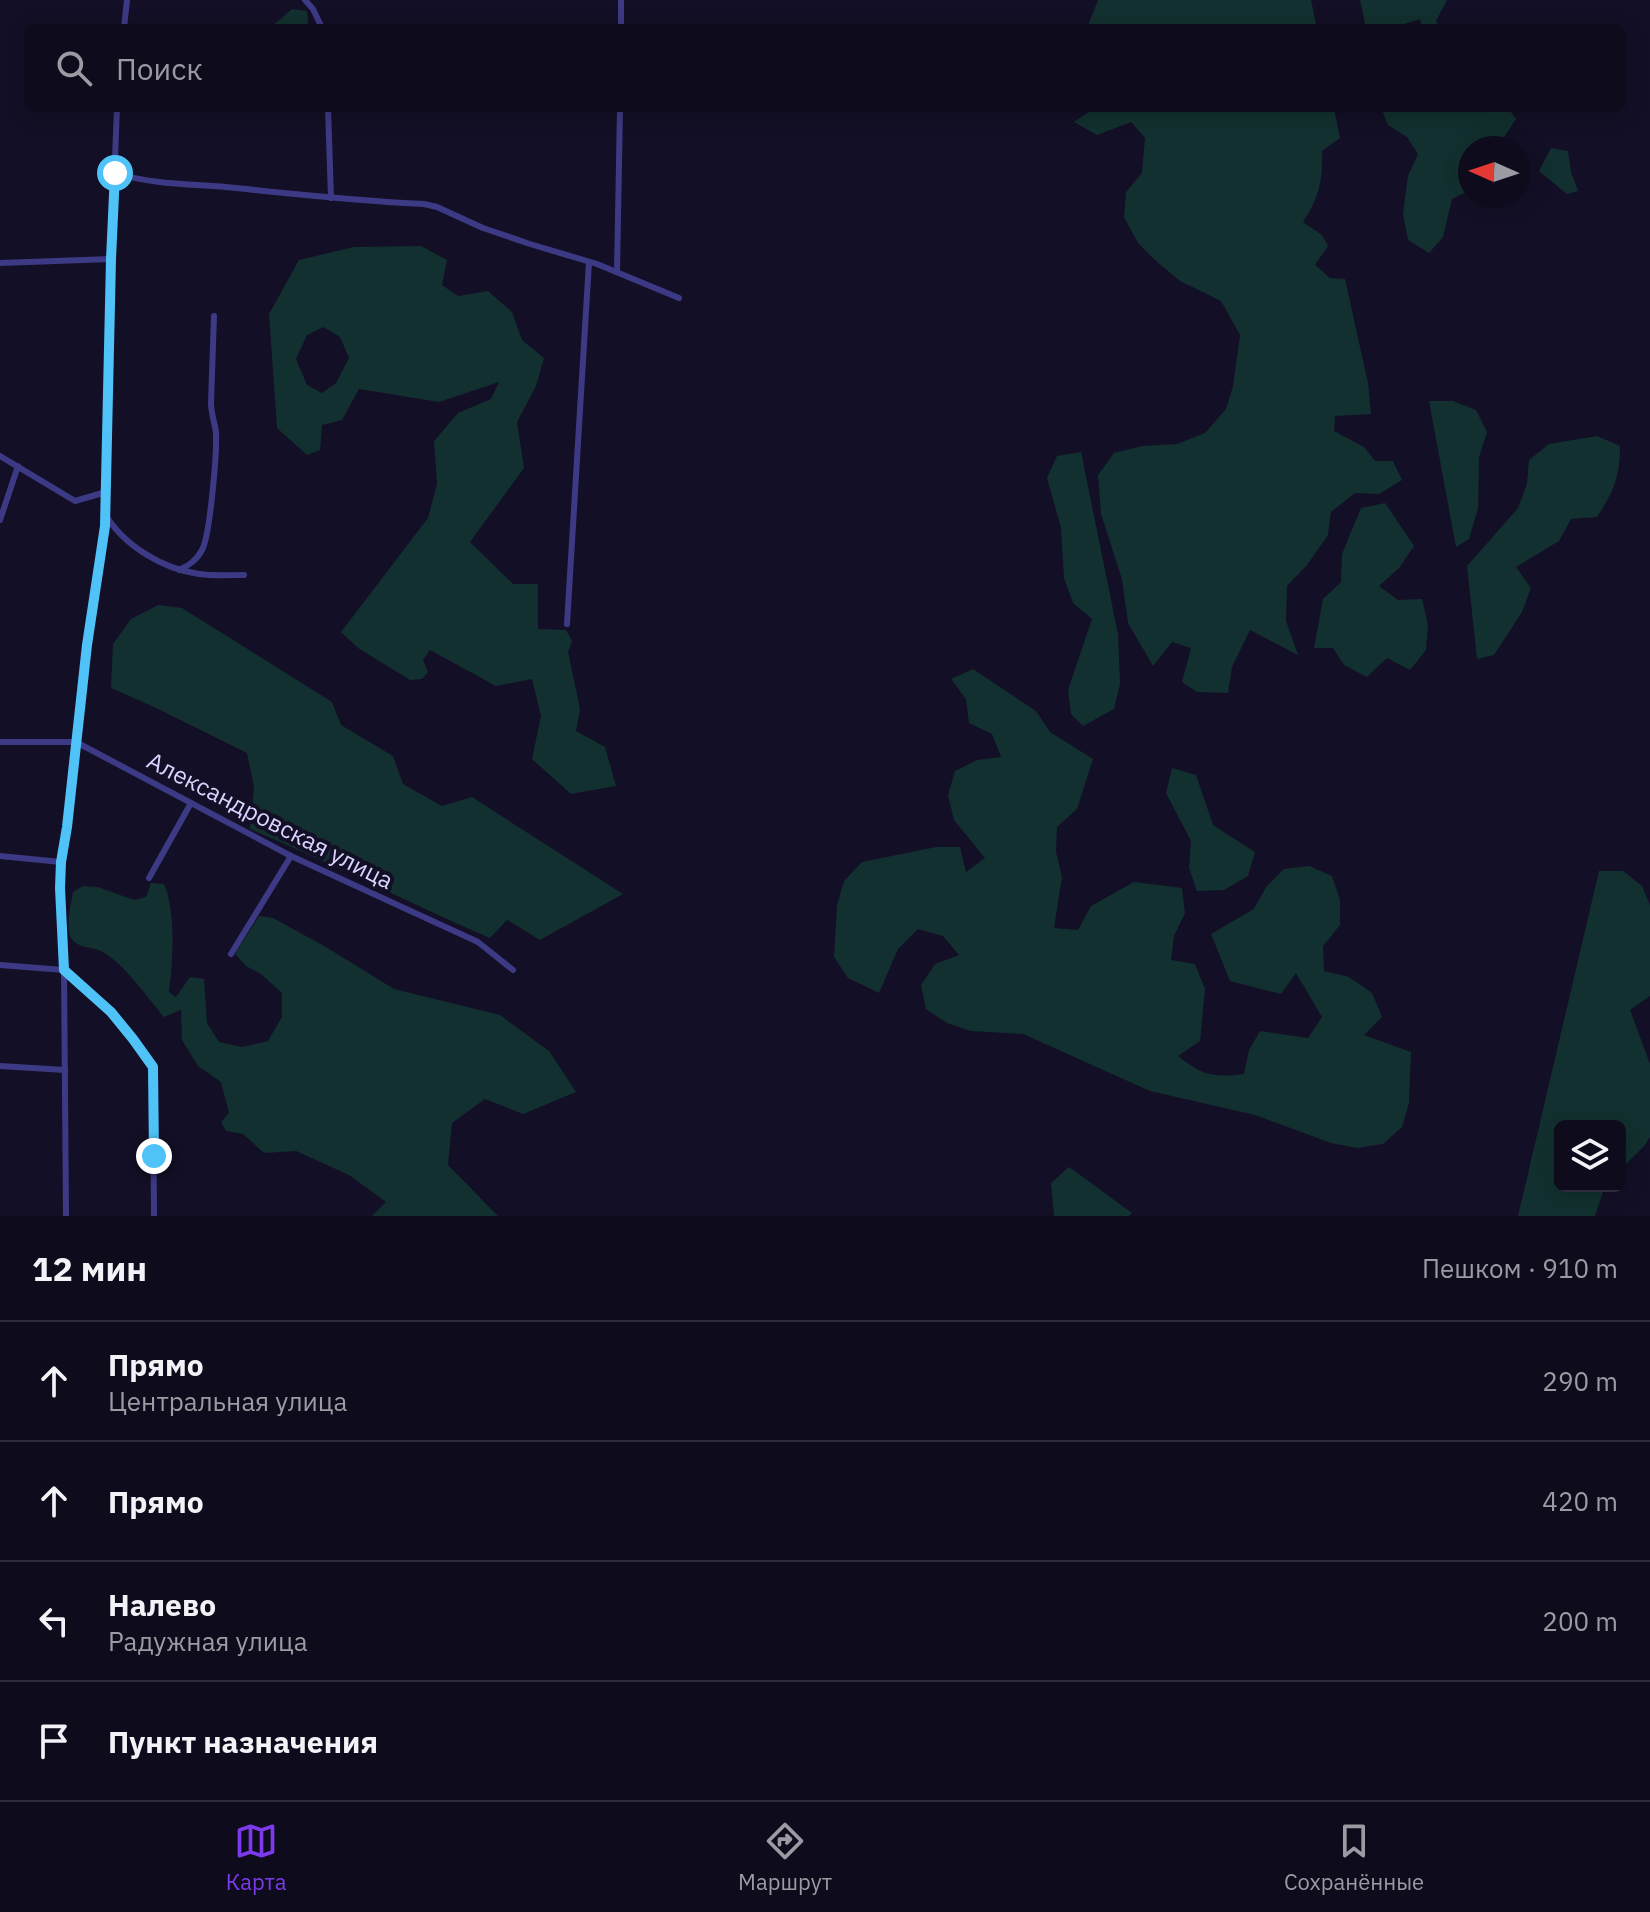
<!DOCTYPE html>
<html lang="ru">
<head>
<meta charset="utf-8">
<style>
  body { margin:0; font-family:"IBM Plex Sans",sans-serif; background:#171425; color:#f1f3f6 }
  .controls { position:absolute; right:24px; bottom:24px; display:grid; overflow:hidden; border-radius:12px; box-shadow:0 4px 20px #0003 }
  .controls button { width:72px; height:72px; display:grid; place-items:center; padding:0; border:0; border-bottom:2px solid #2e2b3b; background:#0e0b1c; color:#f1f3f6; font:40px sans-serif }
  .compass { position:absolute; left:1458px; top:136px; width:72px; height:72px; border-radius:50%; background:#0e0b1c; box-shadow:0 4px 20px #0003; rotate:273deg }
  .stop { position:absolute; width:24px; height:24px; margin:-18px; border:6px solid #4fc3f7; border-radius:50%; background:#fff }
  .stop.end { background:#4fc3f7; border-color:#fff; box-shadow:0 2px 8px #0008 }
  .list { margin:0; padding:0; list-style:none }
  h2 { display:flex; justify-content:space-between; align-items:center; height:104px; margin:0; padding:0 32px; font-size:34px }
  h2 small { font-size:26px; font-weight:400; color:#9b9ba3 }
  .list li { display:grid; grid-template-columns:52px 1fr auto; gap:24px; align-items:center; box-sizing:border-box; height:120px; padding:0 32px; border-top:2px solid #2e2b3b }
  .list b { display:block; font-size:30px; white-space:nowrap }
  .list p { margin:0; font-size:26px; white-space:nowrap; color:#9b9ba3 }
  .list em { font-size:26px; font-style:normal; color:#9b9ba3 }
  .icon { flex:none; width:44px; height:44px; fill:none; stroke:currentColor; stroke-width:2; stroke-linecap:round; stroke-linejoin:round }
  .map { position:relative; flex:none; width:1650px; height:1216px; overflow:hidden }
  .search { position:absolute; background:#0e0b1c; box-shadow:0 4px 20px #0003; left:24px; right:24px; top:24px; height:88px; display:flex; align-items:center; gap:20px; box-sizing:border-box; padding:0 28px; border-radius:12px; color:#9b9ba3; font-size:30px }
  .sheet { height:584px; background:#0e0b1c }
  nav { display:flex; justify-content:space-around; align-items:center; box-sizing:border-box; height:112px; border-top:2px solid #2e2b3b; background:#0e0b1c; font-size:22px; color:#9b9ba3 }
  nav a { display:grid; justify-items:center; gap:4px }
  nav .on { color:#7c3aed }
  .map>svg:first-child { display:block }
  .green { fill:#12302f; fill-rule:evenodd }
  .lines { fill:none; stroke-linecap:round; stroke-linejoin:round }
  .street { stroke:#3d3a85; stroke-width:6 }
  .route { stroke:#4fc3f7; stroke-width:10 }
  .labels { text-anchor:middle; stroke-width:8; stroke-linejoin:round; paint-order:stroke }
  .street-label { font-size:24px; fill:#d9d4ff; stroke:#130f26 }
</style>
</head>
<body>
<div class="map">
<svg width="1650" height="1216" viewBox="0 0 1650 1216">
  <rect width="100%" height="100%" fill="#130f26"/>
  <g class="green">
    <polygon points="1098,0 1311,0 1317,28 1087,28"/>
    <polygon points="1360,0 1447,0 1436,21 1440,28 1422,28 1420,19 1398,26 1397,28 1366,28"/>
    <polygon points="292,9 307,11 308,24 306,28 270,28"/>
    <path d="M1095,108h239l6,30 -18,13c1,29 -3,47 -19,71l19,13 6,11 -13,19 15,13 15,1 23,104 3,31 -36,2 -1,15 30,16 11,14h18l9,19 -23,14 -24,-1 -24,19 -3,23 -21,30 -20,21 -1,35 12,34 -48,-25 -18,37 -4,26 -31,-1 -15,-10 9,-34 -19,-6 -19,24 -25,-43 -6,-44 -21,-65 -3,-39 16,-22 28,-7 35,-2 28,-11 21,-24 7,-23 7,-51 -19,-34 -41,-20 -24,-20 -18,-18 -14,-26 2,-25 16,-19 3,-35 -14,-16 -34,13 -23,-13z"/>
    <polygon points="1381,108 1508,108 1516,119 1497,148 1470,148 1470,190 1452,199 1443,237 1429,253 1408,240 1403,214 1408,176 1418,154 1407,137 1388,125"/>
    <polygon points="1551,148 1568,151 1571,172 1578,191 1567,194 1539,171"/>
    <path d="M421,246l26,14 -5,25 16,11 30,-5 24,21 10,28 22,18 -8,28 -19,36 7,46 -54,74 43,42h25v45l28,1 6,11 -4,11 12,57 -4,22 29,16 11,39 -45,8 -39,-35 9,-43 -9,-37 -36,7 -66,-36 -7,10 5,12 -6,7 -12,1 -52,-32 -17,-16 87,-114 9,-34 -3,-43 24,-28 33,-14 8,-17 -60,20 -80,-13 -17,31 -20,5 -2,25 -13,5 -30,-27 -8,-114 30,-54 55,-13zM323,327l17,10 9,21 -13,25 -14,10 -15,-8 -11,-26 11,-24z"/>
    <polygon points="1429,401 1453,401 1476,410 1487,432 1479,457 1478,508 1469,539 1456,547"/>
    <path d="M1597,436l23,10c0,31 -6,45 -23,71l-26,2 -12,22 -43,26 15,21 -9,24 -28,43 -17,4 -10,-93 51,-58 9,-24 2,-24 20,-16z"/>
    <polygon points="1081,452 1118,634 1120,684 1114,709 1083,726 1071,714 1068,690 1092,619 1073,603 1064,578 1061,528 1047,478 1057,456"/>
    <polygon points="1385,503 1414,546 1399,568 1379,586 1398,600 1422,599 1428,625 1426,650 1410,670 1387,658 1367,677 1344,665 1333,648 1314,648 1323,599 1341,582 1342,554 1361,508"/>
    <path d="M158,605l24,3 150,94 9,23 52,31 10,28 39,22 30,-9 151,97 -83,46 -33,-20 -17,18c-81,-35 -159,-75 -240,-109l4,-42 -7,-34 -95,-47 -41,-18 2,-44 18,-25z"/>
    <path d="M973,669l63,42 14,21 43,27 -16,50 -20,18 -1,25 6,25 -8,51 24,2 13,-24 43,-24 48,6 3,25 -11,23 -3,24 24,4 10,25 -5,52 -22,15c24,19 35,22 66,18l5,-24 11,-19 48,7 14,-21 -26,-44 -15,21 -51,-13 -19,-47 43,-25 12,-22 18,-18 25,-3 23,10 8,24v25l-17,21 1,25 25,6 23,16 10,24 -18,18 47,17 -2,51 -7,24 -19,17 -26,4 -26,-5 -76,-28 -105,-24 -127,-57 -52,-3 -24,-8 -21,-14 -5,-24 14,-21 24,-9 -16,-19 -25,-7 -20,20 -19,44 -31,-15 -14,-21 3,-52 7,-24 18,-19 74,-15h24l6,25 19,-14 -31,-38 -6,-25 7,-24 22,-11 24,-3 -9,-23 -23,-11 -3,-24 -15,-20z"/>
    <polygon points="1172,768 1196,775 1213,825 1255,852 1248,876 1224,890 1197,891 1189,868 1191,841 1166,793"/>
    <polygon points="1599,871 1623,871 1642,886 1650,905 1650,996 1630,1010 1650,1064 1650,1137 1644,1146 1620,1170 1620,1126 1560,1126 1560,1186 1605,1186 1595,1216 1518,1216"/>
    <path d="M151,883l13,1c12,26 9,79 5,108l7,5 14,-20 14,2 3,44 12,19 23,5 26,-6 14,-24v-24l-21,-19 -15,-8 -11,-12 24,-38 14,2 53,29 68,42 106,26 49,36 27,41 -53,22 -38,-15 -33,24 -4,42 50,51h-126l14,-14 -37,-27 -53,-24 -32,2 -21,-19 -17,-3 -5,-9 8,-9 -8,-31 -23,-16 -16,-26 -1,-30 -17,7c-17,-20 -38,-51 -61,-65 -11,-6 -27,-3 -33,-16 -4,-11 1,-33 3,-44l10,-6 15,1 36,13 12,-3z"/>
    <polygon points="1069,1167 1132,1213 1129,1216 1054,1216 1051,1183"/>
  </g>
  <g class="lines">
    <g class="street">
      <polyline points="305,0 313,9 322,28"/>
      <polyline points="124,28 127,0"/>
      <polyline points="621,28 621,0"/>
      <polyline points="328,108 331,198"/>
      <path d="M115,173c35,11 75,11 111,14 66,7 132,14 198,17l13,3 46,21 47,16 67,20 82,34"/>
      <polyline points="0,263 111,259"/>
      <polyline points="617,272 620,108"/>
      <polyline points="0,456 75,501 106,492"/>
      <path d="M105,514c19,32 58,55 94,60 15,2 30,1 45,1"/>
      <polyline points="0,520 18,466"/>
      <path d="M179,570c10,-5 17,-9 23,-20 8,-14 15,-98 14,-117 -1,-10 -5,-19 -5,-30l3,-87"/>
      <polyline points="567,624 589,262"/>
      <polyline points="0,742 76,742 291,856 478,942 513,970"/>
      <polyline points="0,856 61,862"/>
      <polyline points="149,878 191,803"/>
      <polyline points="231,954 291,856"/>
      <polyline points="0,965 64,970 111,1012 133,1039 153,1067 154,1216"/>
      <polyline points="0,1066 65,1070"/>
      <polyline points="66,1216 64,970 60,888 61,862 67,827 87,645 105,526 111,259 117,108"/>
    </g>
  </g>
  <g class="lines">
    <polyline class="route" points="115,173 111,259 105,526 87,645 67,827 61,862 60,888 64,970 111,1012 133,1039 153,1067 154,1156"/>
  </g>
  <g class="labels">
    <g class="street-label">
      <text transform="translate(270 821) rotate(27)" y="8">Александровская улица</text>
    </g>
  </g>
</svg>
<div class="controls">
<button><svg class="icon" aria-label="layers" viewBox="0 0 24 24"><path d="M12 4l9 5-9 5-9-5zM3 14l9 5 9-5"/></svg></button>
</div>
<svg class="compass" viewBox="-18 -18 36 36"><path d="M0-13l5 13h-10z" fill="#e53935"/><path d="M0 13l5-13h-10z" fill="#9b9ba3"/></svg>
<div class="stop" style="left:115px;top:173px"></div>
<div class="stop end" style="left:154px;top:1156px"></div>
<div class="search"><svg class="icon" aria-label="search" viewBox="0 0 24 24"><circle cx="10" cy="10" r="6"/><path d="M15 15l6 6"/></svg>Поиск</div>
</div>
<section class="sheet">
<h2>12 мин<small>Пешком · 910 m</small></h2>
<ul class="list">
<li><svg class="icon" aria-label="ahead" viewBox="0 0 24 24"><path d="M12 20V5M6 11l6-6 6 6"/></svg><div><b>Прямо</b><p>Центральная улица</p></div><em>290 m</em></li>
<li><svg class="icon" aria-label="ahead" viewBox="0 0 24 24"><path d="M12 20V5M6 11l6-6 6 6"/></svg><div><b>Прямо</b></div><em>420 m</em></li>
<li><svg class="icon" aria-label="left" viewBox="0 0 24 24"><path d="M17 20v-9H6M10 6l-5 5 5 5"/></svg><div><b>Налево</b><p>Радужная улица</p></div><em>200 m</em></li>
<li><svg class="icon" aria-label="arrive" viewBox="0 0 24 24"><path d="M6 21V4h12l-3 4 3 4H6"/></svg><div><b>Пункт назначения</b></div></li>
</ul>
</section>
<nav>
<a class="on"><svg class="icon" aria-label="map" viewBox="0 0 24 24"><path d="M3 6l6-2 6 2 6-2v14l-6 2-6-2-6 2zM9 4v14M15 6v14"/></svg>Карта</a>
<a><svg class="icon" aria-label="directions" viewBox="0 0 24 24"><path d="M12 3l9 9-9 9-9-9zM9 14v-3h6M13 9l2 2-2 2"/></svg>Маршрут</a>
<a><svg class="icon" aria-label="saved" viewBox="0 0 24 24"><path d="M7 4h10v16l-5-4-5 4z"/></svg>Сохранённые</a>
</nav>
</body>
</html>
